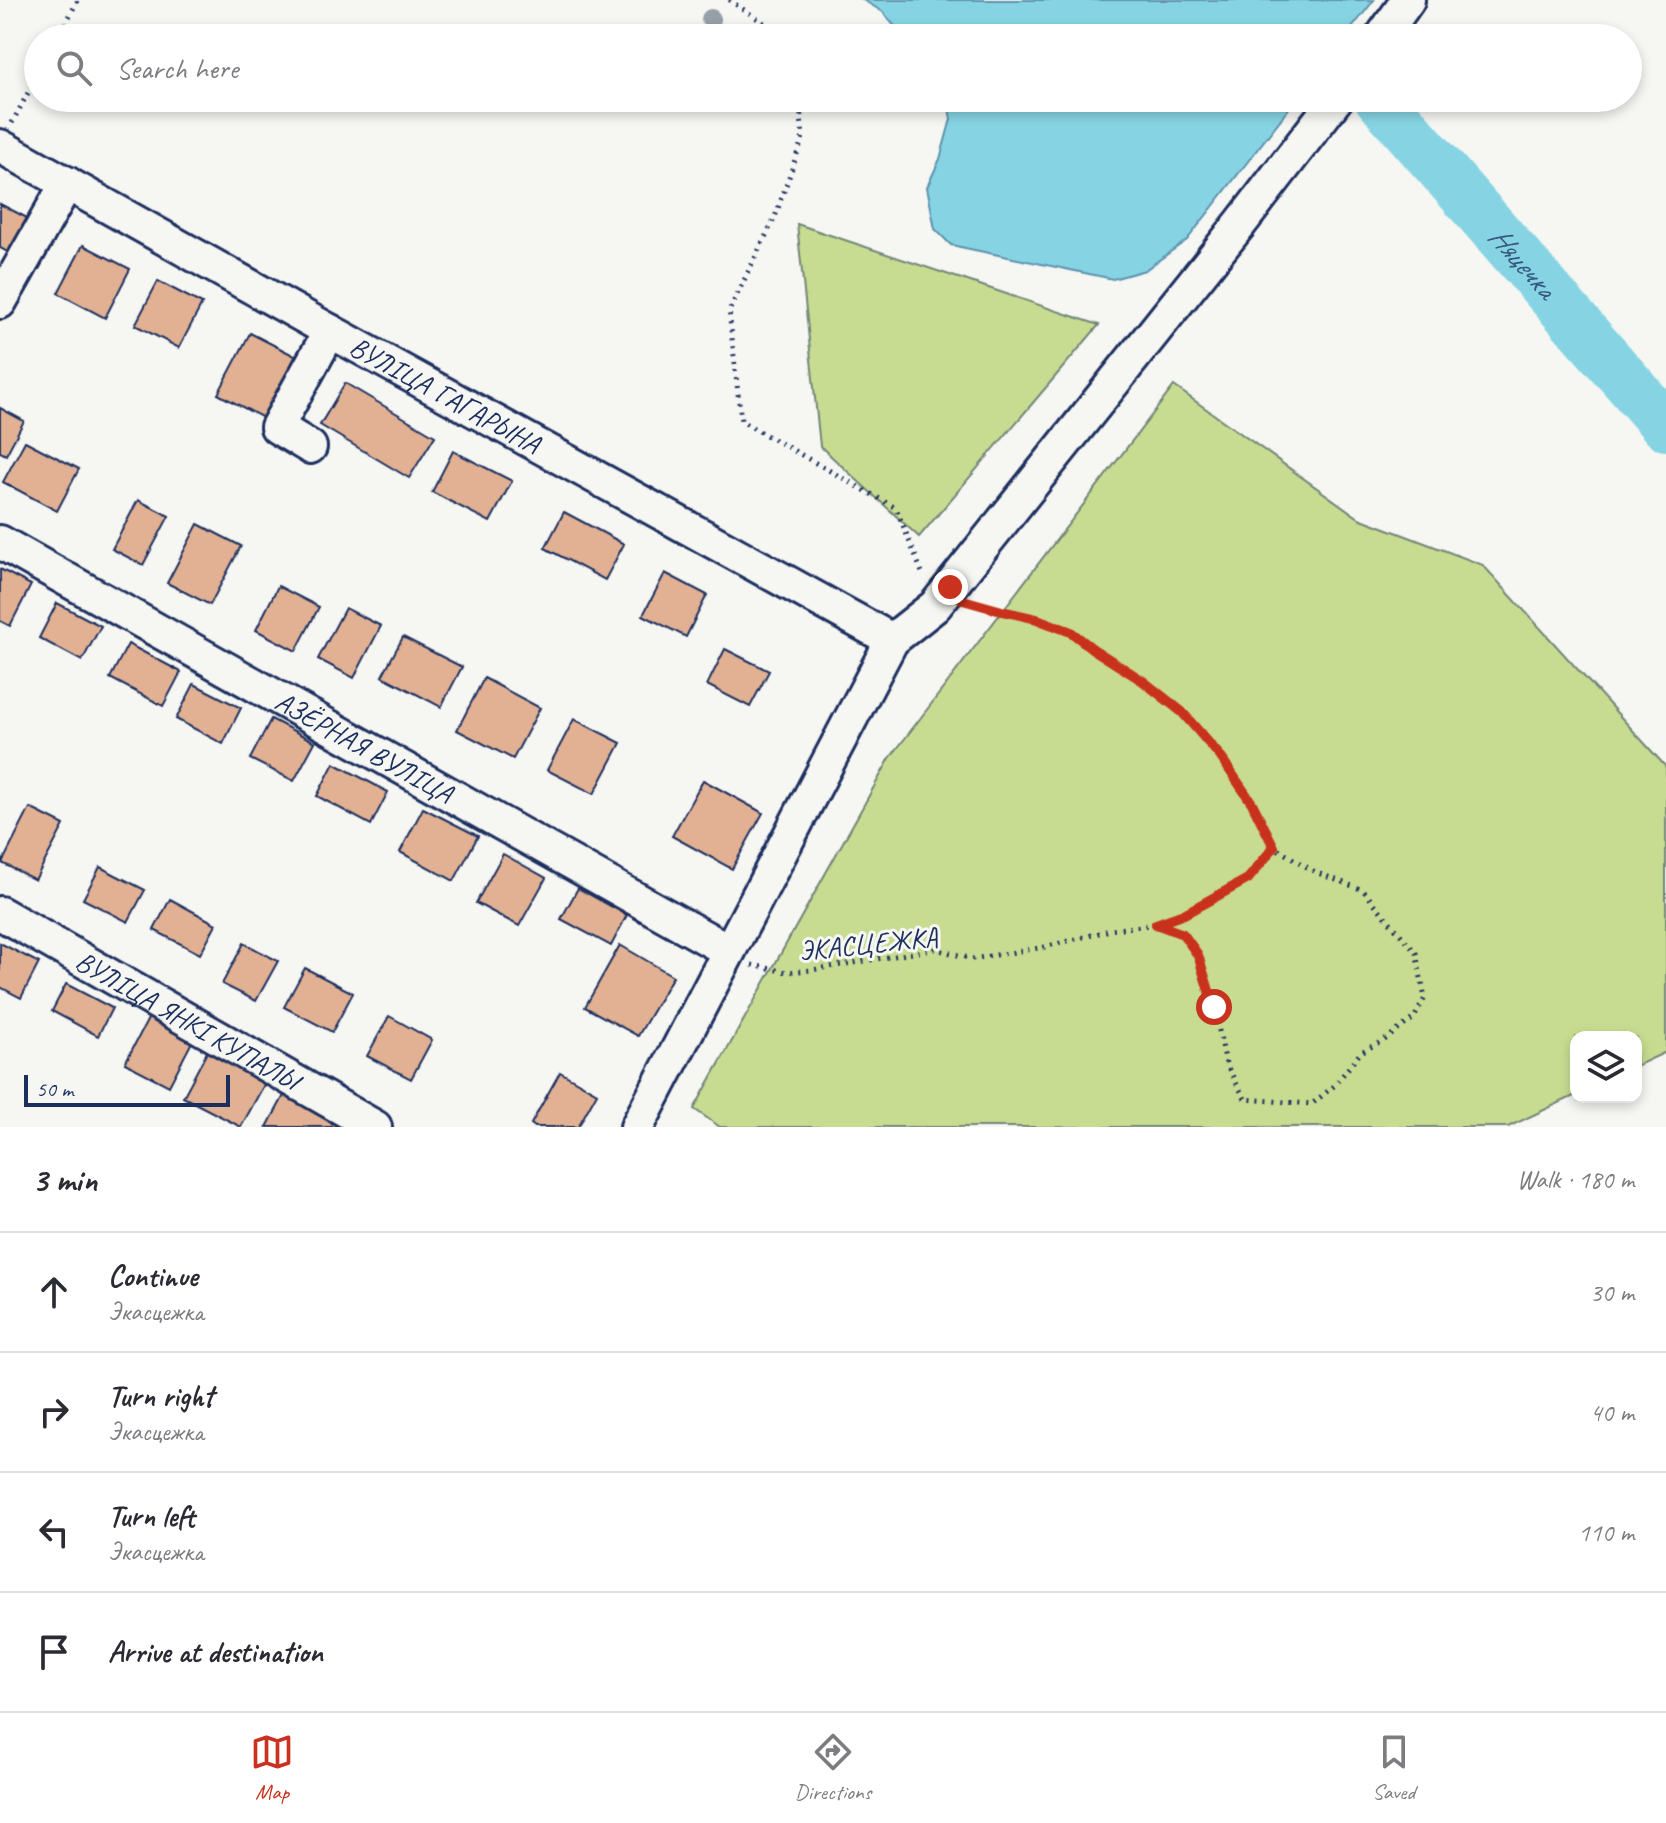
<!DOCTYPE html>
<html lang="en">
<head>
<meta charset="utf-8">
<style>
  body { margin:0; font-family:Caveat,sans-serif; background:#f2f2f3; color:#2b2b33 }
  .controls { position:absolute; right:24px; bottom:24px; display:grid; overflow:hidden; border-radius:16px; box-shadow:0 4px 12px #0003 }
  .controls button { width:72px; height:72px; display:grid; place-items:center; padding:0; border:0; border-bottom:2px solid #e1e1e2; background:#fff; color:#2b2b33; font:40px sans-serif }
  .scale { position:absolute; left:24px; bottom:20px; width:206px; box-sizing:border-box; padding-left:8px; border:4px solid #1b2f5e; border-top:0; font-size:22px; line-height:28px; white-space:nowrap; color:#1b2f5e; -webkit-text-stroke:6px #f6f6f2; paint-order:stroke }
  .stop { position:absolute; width:24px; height:24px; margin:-18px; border:6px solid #c8321e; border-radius:50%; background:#fff }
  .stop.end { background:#c8321e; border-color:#fff; box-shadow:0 2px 8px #0008 }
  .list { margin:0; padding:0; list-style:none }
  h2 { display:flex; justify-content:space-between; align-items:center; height:104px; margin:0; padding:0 32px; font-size:34px }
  h2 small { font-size:26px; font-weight:400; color:#7c7c81 }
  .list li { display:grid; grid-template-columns:52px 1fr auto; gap:24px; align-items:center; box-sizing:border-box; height:120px; padding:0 32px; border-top:2px solid #e1e1e2 }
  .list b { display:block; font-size:30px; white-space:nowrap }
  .list p { margin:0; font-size:26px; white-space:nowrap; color:#7c7c81 }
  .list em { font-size:26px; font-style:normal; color:#7c7c81 }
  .icon { flex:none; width:44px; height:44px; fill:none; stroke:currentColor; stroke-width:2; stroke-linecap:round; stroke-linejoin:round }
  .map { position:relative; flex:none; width:1666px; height:1127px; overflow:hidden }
  .search { position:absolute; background:#fff; box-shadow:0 4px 12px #0003; left:24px; right:24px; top:24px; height:88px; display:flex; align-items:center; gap:20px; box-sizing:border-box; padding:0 28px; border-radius:44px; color:#7c7c81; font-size:30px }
  .sheet { height:584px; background:#fff }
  nav { display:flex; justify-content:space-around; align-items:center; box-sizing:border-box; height:112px; border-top:2px solid #e1e1e2; background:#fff; font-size:22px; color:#7c7c81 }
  nav a { display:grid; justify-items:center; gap:4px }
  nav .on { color:#c8321e }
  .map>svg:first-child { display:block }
  .green { fill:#c8dc91; stroke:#728678; stroke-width:2 }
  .water { fill:#86d4e3; stroke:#5b92ae; stroke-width:2 }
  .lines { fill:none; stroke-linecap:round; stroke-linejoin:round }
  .river { stroke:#86d4e3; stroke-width:50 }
  .building { fill:#e2b193; stroke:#1b2f5e; stroke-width:2 }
  .minor-casing { stroke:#1b2f5e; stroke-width:38 }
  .path { stroke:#1b2f5e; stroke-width:5; stroke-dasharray:2 6; stroke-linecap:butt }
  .minor { stroke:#f6f6f2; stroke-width:32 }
  .tree { fill:#95a0a8 }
  .route { stroke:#c8321e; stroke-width:10 }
  .labels { text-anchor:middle; stroke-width:6; stroke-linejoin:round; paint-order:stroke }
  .street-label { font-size:28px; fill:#1b2f5e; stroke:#f6f6f2 }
  .water-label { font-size:30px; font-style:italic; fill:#36587f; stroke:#f6f6f2 }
</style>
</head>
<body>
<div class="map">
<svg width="1666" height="1127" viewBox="0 0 1666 1127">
  <rect width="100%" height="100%" fill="#f6f6f2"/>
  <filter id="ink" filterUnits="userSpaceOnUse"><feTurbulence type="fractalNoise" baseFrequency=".0125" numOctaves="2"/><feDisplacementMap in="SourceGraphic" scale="16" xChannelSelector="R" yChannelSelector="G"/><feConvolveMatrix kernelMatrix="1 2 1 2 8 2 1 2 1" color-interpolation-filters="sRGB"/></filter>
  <g filter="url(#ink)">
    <g class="green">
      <polygon points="797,224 1099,325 919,537 820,446"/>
      <polygon points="1174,386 1359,518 1483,565 1666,767 1666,1052 1636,1066 1636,1037 1576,1037 1576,1095 1508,1127 720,1127 694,1109 890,758"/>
    </g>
    <g class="water">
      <polygon points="863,0 1374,0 1344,38 902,38 901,34 883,12"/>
      <polygon points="947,98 1297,98 1187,240 1145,270 1113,279 951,245 935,229 927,187 940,159 951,119"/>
    </g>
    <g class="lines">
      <path class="river" id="s1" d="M1379,98l287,328"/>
    </g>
    <g class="building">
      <polygon points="0,204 33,221 15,256 0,248"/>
      <polygon points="83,245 130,269 105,318 58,293"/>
      <polygon points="158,281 202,304 179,348 135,325"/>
      <polygon points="250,333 297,357 265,419 218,394"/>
      <polygon points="345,383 435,436 409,478 320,425"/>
      <polygon points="0,408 24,421 6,455 0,452"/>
      <polygon points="25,441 79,469 57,511 3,482"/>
      <polygon points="453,451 512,481 490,522 432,492"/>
      <polygon points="138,500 169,516 143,565 112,549"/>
      <polygon points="564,512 624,544 605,580 545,548"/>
      <polygon points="198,524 241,546 210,605 167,583"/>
      <polygon points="0,569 31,585 10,626 0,621"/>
      <polygon points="665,573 707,595 686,637 643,615"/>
      <polygon points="278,586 319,607 296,651 256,630"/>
      <polygon points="57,603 101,626 82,661 39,638"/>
      <polygon points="345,608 381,626 354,678 318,659"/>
      <polygon points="403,637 462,667 441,707 382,676"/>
      <polygon points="128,644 181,672 163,706 110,678"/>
      <polygon points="725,649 769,671 750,707 707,685"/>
      <polygon points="484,678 540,708 513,759 457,730"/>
      <polygon points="194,684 241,708 223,744 176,719"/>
      <polygon points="271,719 315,742 294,781 250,759"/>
      <polygon points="574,719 621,743 594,794 547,770"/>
      <polygon points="334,763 388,792 371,825 317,796"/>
      <polygon points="703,780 763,813 732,869 672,836"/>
      <polygon points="30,808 64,825 35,880 2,863"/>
      <polygon points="423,808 478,836 454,881 400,852"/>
      <polygon points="503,854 546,878 519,926 476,903"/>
      <polygon points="100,867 145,890 128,922 83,899"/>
      <polygon points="578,888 627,915 611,946 561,919"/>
      <polygon points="170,899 216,924 200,954 154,930"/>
      <polygon points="0,943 39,963 21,998 0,987"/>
      <polygon points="244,943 278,961 256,1001 222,984"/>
      <polygon points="620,945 673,976 638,1036 585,1007"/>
      <polygon points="305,968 353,993 332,1032 284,1007"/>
      <polygon points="66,984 112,1008 98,1036 52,1011"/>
      <polygon points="150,1015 194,1038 169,1086 125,1063"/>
      <polygon points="389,1016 432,1040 411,1079 367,1056"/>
      <polygon points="207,1052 265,1083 241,1127 183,1097"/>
      <polygon points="560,1072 597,1093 578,1127 535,1127 531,1124"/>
      <polygon points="288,1088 340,1116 335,1127 267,1127"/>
    </g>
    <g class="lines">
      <g class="minor-casing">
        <g id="minor">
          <polyline points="1381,38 1408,0"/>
          <path id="s2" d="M0,146l330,185 562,309"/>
          <polyline points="0,302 67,183"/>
          <polyline points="310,447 277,427 330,331"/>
          <path id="s3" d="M0,542l729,409"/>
          <path id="s4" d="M0,913l375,214"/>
          <polyline points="637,1127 892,640 935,606 1240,224 1337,98"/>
        </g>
      </g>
      <g class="path">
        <polyline points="729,0 787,38"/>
        <polyline points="58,38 78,0"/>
        <polyline points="799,98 803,137 775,217 729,311 741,421 896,508 923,575"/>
        <polyline points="12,123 38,74"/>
        <polyline points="1157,924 1184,914 1248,879 1274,847"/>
        <polyline points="752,965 787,972 812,970 936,949 972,959 1045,947 1110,930 1156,924 1183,934 1198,955 1214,1007 1226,1064 1245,1099 1312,1104 1334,1086 1361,1052 1386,1039 1414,1018 1425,998 1416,953 1363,890 1315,872 1274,847 1252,803 1220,756 1182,712 1143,681 1093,649 1071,632 1037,619 973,603"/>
      </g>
      <use href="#minor" class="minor"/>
    </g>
    <circle class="tree" cx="711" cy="19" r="10"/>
  </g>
  <g class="lines" filter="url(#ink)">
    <polyline class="route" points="950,587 963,600 1002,611 1037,619 1071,632 1093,649 1143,681 1182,712 1220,756 1252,803 1274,847 1248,879 1184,914 1156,924 1183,934 1198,955 1214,1007"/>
  </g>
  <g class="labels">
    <g class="street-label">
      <text dy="10" stroke="none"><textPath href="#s2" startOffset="510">ВУЛІЦА ГАГАРЫНА</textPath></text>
      <text dy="10" stroke="none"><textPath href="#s3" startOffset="418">АЗЁРНАЯ ВУЛІЦА</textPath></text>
      <text transform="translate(868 943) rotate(-6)" y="10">ЭКАСЦЕЖКА</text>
      <text dy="10" stroke="none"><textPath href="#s4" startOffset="216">ВУЛІЦА ЯНКІ КУПАЛЫ</textPath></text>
    </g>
    <g class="water-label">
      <text dy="10" stroke="none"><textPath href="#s1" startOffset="218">Няцечка</textPath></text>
    </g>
  </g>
</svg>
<div class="controls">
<button><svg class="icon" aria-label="layers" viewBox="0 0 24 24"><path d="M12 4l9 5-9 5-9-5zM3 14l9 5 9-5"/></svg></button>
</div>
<div class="scale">50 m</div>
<div class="stop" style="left:1214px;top:1007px"></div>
<div class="stop end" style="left:950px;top:587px"></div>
<div class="search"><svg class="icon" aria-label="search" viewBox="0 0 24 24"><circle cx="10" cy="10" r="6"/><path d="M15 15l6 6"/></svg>Search here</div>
</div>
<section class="sheet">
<h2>3 min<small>Walk · 180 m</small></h2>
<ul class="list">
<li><svg class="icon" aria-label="ahead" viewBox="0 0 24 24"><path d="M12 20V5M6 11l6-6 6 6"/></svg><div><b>Continue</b><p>Экасцежка</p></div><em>30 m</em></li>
<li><svg class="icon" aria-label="right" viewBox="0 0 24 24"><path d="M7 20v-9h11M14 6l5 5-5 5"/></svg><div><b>Turn right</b><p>Экасцежка</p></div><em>40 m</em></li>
<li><svg class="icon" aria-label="left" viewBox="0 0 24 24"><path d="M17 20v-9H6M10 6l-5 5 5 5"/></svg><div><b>Turn left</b><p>Экасцежка</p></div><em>110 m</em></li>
<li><svg class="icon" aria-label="arrive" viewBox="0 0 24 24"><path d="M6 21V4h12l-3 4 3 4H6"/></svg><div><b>Arrive at destination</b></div></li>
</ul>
</section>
<nav>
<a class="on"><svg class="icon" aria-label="map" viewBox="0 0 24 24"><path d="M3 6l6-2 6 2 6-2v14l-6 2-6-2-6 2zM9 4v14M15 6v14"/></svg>Map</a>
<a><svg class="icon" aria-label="directions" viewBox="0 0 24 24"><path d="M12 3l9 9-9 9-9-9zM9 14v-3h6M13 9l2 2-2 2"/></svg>Directions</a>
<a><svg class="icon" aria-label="saved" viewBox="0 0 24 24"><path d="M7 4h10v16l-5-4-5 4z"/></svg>Saved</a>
</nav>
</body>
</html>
